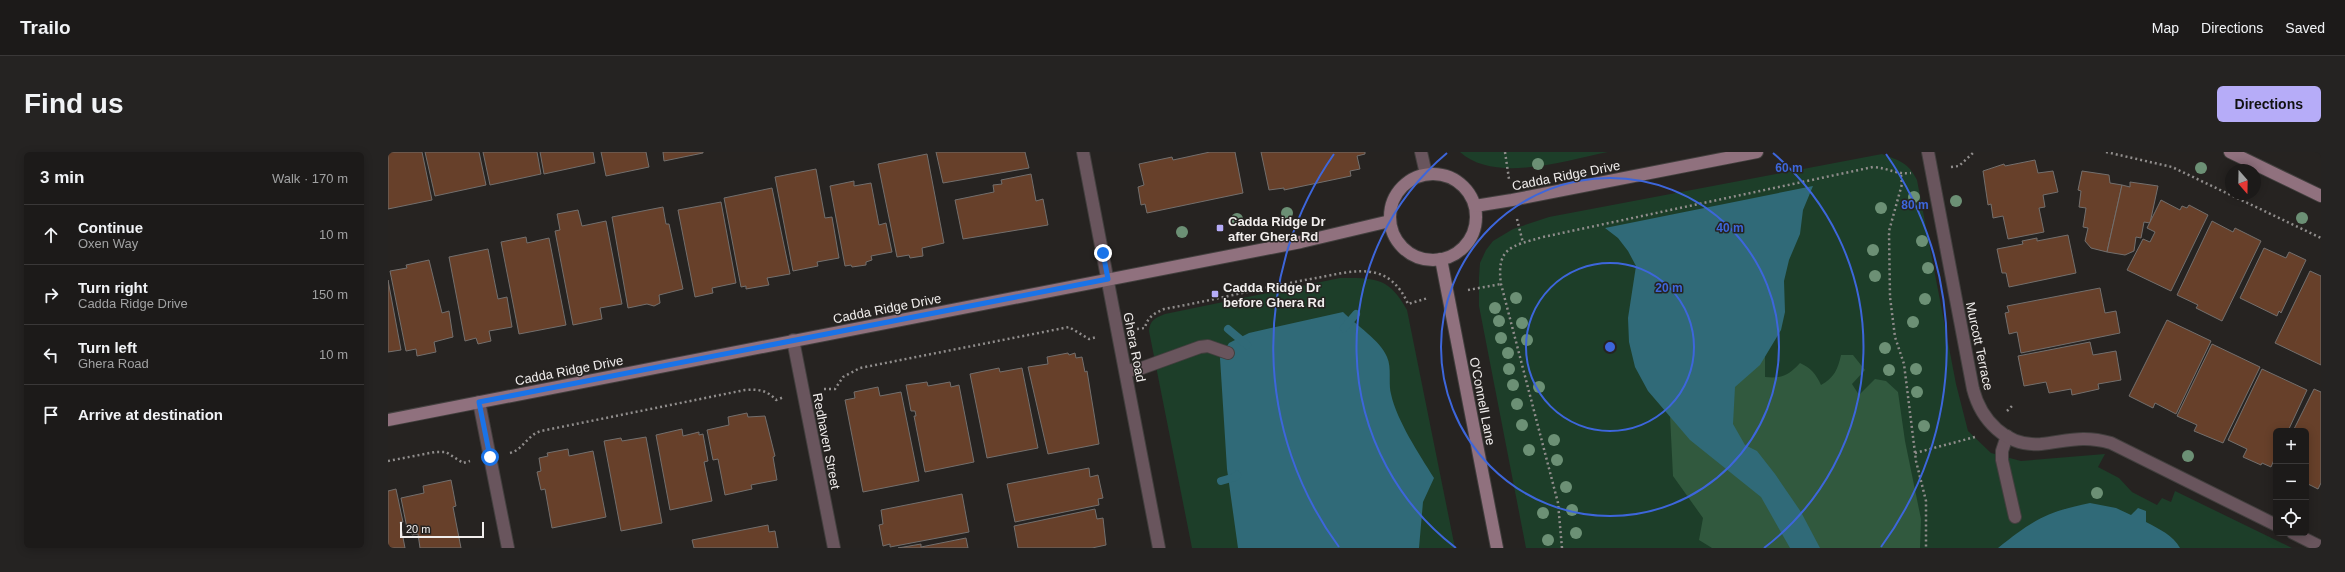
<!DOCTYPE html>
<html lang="en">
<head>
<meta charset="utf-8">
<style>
  body { margin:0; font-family:Arial,sans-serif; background:#252322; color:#f1f3f6 }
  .controls { position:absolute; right:12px; bottom:12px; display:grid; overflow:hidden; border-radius:6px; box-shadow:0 2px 10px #0003 }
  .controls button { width:36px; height:36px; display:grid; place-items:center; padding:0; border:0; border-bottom:1px solid #3a3838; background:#1c1a19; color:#f1f3f6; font:20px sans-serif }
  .compass { position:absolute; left:1837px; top:12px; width:36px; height:36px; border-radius:50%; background:#1c1a19; box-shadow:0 2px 10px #0003; rotate:160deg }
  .scale { position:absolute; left:12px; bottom:10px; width:84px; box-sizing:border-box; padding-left:4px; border:2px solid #f1eeed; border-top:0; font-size:11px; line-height:14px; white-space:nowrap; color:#f1eeed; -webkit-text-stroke:3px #262321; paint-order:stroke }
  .stop { position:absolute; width:12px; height:12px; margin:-9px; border:3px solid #1a73e8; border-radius:50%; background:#fff }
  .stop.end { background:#1a73e8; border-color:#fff; box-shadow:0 1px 4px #0008 }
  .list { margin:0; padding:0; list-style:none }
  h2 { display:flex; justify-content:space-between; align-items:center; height:52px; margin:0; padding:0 16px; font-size:17px }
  h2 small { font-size:13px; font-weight:400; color:#a0a1a2 }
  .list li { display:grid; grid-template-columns:26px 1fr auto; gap:12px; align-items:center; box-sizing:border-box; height:60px; padding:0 16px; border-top:1px solid #3a3838 }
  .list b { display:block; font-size:15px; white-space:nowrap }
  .list p { margin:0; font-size:13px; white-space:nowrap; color:#a0a1a2 }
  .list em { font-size:13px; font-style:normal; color:#a0a1a2 }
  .icon { flex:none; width:22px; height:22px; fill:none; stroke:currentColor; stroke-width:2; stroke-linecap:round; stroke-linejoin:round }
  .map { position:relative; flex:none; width:1933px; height:396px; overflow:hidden; border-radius:6px }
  header { display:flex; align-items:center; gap:24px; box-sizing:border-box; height:56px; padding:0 20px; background:#1c1a19; border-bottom:1px solid #3a3838 }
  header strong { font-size:19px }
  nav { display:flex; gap:22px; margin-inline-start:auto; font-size:14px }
  .intro { display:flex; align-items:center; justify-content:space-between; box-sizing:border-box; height:96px; padding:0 24px }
  h1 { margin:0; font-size:28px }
  .button { padding:10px 18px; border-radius:6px; background:#b6acf8; color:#111; font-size:14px; font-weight:700 }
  main { display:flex; gap:24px; padding:0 24px }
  aside { flex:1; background:#1c1a19; border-radius:6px; box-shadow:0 2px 10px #0003 }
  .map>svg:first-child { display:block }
  .green { fill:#1d3e29 }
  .forest { fill:#31593e }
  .water { fill:#306a78 }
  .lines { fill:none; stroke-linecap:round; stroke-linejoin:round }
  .stream { stroke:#306a78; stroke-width:8 }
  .building { fill:#67402a; stroke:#736f6d }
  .lane-casing { stroke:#423f3e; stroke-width:14 }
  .street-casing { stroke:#423f3e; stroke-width:14 }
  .secondary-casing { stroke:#423f3e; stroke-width:14 }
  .path { stroke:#908d8c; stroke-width:2.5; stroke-dasharray:2 3; stroke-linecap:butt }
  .lane { stroke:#69555d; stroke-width:12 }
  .street { stroke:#69555d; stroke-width:12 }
  .secondary { stroke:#90717e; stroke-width:12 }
  .tree { fill:#6c9075 }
  .route { stroke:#1a73e8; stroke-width:5 }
  .ring { fill:none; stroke:#3d66db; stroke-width:2 }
  .poi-dot { fill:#b6acf8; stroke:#262321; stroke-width:1.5 }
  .labels { text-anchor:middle; stroke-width:3; stroke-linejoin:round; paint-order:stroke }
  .street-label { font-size:13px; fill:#f1eeed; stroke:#262321 }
  .poi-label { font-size:13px; font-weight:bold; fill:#f1eeed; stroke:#262321; text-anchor:start }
  .centre { fill:#3d66db; stroke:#262321; stroke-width:2 }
  .ring-label { font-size:12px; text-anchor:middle; font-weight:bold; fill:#3d66db; stroke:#262321; stroke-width:3; stroke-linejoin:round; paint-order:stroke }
</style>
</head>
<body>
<header>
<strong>Trailo</strong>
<nav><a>Map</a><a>Directions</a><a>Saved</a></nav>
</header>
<div class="intro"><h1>Find us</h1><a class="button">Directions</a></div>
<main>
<aside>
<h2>3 min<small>Walk · 170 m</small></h2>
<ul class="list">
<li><svg class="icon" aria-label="ahead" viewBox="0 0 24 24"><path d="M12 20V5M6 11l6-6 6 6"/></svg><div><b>Continue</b><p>Oxen Way</p></div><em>10 m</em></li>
<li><svg class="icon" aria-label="right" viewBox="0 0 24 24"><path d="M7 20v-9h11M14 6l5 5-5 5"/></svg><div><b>Turn right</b><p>Cadda Ridge Drive</p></div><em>150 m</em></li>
<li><svg class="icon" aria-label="left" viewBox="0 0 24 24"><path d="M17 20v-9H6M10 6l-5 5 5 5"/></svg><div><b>Turn left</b><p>Ghera Road</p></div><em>10 m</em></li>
<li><svg class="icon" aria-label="arrive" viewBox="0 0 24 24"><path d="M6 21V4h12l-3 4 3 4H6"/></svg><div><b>Arrive at destination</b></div></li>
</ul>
</aside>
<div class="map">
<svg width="1933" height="396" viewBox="0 0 1933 396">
  <rect width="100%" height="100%" fill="#262321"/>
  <g class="green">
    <path d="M1072,0h148c-41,8 -113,32 -148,0z"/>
    <path d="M1494,2c18,7 26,8 35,26l39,204 12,47 23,22 30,8 84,-7 -7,13 21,11 13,14 25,13 5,-7 9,4 4,-11 117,57h-766l-47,-242v-29l1,-14 6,-13 7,-9 20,-12 36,-12z"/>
    <path d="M952,126c35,0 49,-1 67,32l48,238h-263l-43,-217c1,-11 6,-13 16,-17z"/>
  </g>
  <path class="forest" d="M1377,198v27c17,2 24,-2 35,-14 11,5 16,11 21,22 13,-7 17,-16 20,-30h12l12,15 -13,14 7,11 16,-16 11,2 12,11 7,49 16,78 -1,29h-208l-13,-8 4,-22 -30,-42 -4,-81z"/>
  <g class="water">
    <polygon points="1425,34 1415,58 1412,82 1401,108 1396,129 1397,160 1393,178 1372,213 1347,235 1345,272 1357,293 1369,299 1387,322 1413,360 1432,396 1402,396 1373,345 1302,288 1260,239 1247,215 1241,190 1240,166 1248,114 1240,99 1230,86 1217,76"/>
    <path d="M955,160c13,13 38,29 44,45 5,11 1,25 4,37 6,27 28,60 43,84l-11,24 -4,46h-181l-11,-79 -7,-111 9,-15 20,-10z"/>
    <path d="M1702,351l26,5 15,7 7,-7 8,3v11c13,7 27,13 34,26h-182c35,-28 48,-36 92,-45z"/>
  </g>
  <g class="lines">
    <g class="stream">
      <polyline points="956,176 968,162"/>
      <polyline points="840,177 859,193"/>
      <polyline points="833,329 847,325 849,323"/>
    </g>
  </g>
  <g class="building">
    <polygon points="0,0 34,0 44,48 0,57"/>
    <polygon points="37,0 91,0 98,33 47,44"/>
    <polygon points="95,0 149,0 153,22 102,33"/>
    <polygon points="152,0 205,0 207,11 156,22"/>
    <polygon points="213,0 258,0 261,15 218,24"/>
    <polygon points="275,0 315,0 315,1 276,9"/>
    <polygon points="548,0 637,0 641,16 555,31"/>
    <polygon points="822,0 847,0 855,41 759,61 757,52 753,53 750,35 756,33 751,12 784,5 785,8"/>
    <polygon points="873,0 977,0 977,2 969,4 972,17 962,19 963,24 896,38 896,36 881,38"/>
    <polygon points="539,2 556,91 534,96 535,104 522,106 521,103 509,105 490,12"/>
    <polygon points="1647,8 1650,21 1665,19 1670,40 1655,43 1657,55 1651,56 1656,80 1620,87 1615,64 1605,66 1603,52 1600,53 1595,19 1616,12 1617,14"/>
    <polygon points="428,17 437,66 444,65 451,106 429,110 430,114 405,119 387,25"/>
    <polygon points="1694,19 1721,23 1722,31 1734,33 1719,100 1703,96 1697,89 1700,76 1695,75 1698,56 1691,55 1693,39 1690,38"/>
    <polygon points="643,22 648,49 655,47 660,73 575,87 567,48 606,40 605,33 614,32 613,28"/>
    <polygon points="466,29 466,34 483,31 491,73 498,71 504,100 483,104 484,108 478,110 478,113 464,115 463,113 457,114 442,34"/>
    <polygon points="1742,30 1770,34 1762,71 1756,70 1753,86 1748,85 1746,99 1737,103 1719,100 1734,33 1742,35"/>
    <polygon points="384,36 402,122 379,126 381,133 358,137 358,134 353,135 336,46"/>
    <polygon points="1773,48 1792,58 1794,54 1799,56 1801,53 1820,63 1783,139 1739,118 1755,87 1762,90 1767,80 1759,76"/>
    <polygon points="333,50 348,131 324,136 325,141 307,145 290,58"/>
    <polygon points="275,55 278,72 281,72 295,137 271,143 272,151 266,154 259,152 240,156 224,65"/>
    <polygon points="190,58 194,74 218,69 234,152 212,156 214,167 185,173 167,79 172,78 169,62"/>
    <polygon points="1824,69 1845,80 1847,76 1873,89 1834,169 1808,156 1810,153 1789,143"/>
    <polygon points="1680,83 1688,121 1621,135 1618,121 1614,121 1609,97 1635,92 1634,89 1649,86 1649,89"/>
    <polygon points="138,85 139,91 161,86 178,173 131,182 113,90"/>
    <polygon points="1876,96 1898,106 1901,100 1918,108 1893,161 1891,159 1889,164 1852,146"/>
    <polygon points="100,97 110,147 119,145 124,175 101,179 103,189 90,192 88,186 77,189 61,105"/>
    <polygon points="41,108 54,161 61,159 65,185 46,190 48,200 29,204 28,197 18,199 2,119 19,116 18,113"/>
    <polygon points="1922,119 1933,124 1933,213 1887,191"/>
    <polygon points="0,128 13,198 0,200"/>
    <polygon points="1712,136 1717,161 1728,159 1732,181 1633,201 1629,180 1621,182 1617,161 1621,160 1619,154"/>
    <polygon points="1779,168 1823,189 1788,262 1767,251 1765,256 1741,244"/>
    <polygon points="1702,190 1705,203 1728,199 1733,228 1710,232 1711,237 1684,243 1683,237 1661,241 1658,230 1636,234 1630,204"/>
    <polygon points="1824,192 1872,215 1835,291 1806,279 1809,273 1789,264"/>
    <polygon points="680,201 681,203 687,201 688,206 694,205 697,220 699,219 711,292 660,302 640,215 660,212 659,205"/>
    <polygon points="611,216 612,220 634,216 650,296 599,306 582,222"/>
    <polygon points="1874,217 1919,238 1900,279 1888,279 1888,303 1883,315 1874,311 1873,313 1855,305 1859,297 1840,288"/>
    <polygon points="539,230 540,234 562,230 563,235 571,233 586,310 537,320 526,264 528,264 527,259 523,259 518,233"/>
    <polygon points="490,235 492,244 513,240 531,329 475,340 457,248 467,246 466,240"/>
    <polygon points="1926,237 1933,240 1933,331 1930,337 1918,331 1918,279 1905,279"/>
    <polygon points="359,261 360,265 377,264 387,304 385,305 389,328 363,333 364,337 337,343 330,307 325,308 319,278 341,273 340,265"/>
    <polygon points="294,277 295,284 311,280 311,283 315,282 320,309 316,310 324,349 282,358 268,283"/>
    <polygon points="258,285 274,371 233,379 216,289 233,286 234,289"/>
    <polygon points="180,297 181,304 205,299 218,365 164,376 157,337 153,338 149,320 153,319 151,306 160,304 159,301"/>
    <polygon points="701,316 702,325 710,323 715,346 710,347 711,353 627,370 619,332"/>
    <polygon points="63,328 68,354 65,355 73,396 32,396 30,382 24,383 22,375 19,376 13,346 36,341 35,334"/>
    <polygon points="8,337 15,370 12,370 17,396 0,396 0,339"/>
    <polygon points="574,342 581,380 502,395 502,392 495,394 491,373 495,372 493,358"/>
    <polygon points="707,357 709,367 715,366 718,393 704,396 630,396 626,374"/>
    <polygon points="380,373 381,380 387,379 390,396 306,396 304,388"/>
    <polygon points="578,386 580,396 510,396 533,392 533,395"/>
  </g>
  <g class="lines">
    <g class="lane-casing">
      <g id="lane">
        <polyline points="738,219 754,216 812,195 820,194 840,201"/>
        <polyline points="1619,284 1614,299 1614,308 1627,365"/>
      </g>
    </g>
    <g class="street-casing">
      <g id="street">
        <polyline points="695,0 771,396"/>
        <polyline points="1033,0 1038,22"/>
        <path d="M1540,0l45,237c8,31 33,58 68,55 27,-3 42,-9 70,-1l165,82"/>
        <polyline points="405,188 446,396"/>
        <polyline points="91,250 120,396"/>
        <polyline points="1905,381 1933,395"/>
      </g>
    </g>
    <g class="secondary-casing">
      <g id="secondary">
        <polyline points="1842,0 1933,44"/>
        <circle cx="1045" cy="65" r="43"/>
        <polyline points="1087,54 1124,48 1369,0"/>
        <polyline points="1053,107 1109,396"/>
        <polyline points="0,268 913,90 1002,69"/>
      </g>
    </g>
    <g class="path">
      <polyline points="1117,0 1121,27"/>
      <polyline points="1718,0 1784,15 1933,86"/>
      <polyline points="1563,15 1571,14 1586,0"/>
      <polyline points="1513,23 1514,32 1501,79 1502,145 1507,185 1516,212 1528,309 1538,349 1538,396"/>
      <polyline points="1129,67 1135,91"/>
      <polyline points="1080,138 1113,132"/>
      <path d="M749,177l8,-1c2,-11 10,-15 19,-19 51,-9 101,-22 152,-31 18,-3 42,-10 60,-5 16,4 26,17 32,31l20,-6"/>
      <polyline points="436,237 447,237 455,225 472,216 681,175 701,187 709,185"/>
      <polyline points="1619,259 1624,254"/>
      <path d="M122,301c13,-3 17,-18 31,-22l204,-41c13,-1 22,0 31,10l8,-3"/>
      <polyline points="1527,301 1587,285"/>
      <polyline points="0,309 47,300 58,300 75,311 82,309"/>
      <path d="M1174,396l-4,-45 -57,-219c-5,-37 11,-38 42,-47l330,-70c16,1 24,8 38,6"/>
    </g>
    <use href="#lane" class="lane"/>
    <use href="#street" class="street"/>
    <use href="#secondary" class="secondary"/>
  </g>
  <g class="tree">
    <circle cx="1150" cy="12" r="6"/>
    <circle cx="1813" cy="16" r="6"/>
    <circle cx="1526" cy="45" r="6"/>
    <circle cx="1568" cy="49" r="6"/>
    <circle cx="1493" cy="56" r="6"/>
    <circle cx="899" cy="61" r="6"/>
    <circle cx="1914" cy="66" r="6"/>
    <circle cx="849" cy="67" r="6"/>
    <circle cx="794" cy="80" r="6"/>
    <circle cx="1534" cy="89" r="6"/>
    <circle cx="1485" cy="98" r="6"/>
    <circle cx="1540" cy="116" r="6"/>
    <circle cx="1487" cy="124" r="6"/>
    <circle cx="1128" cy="146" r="6"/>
    <circle cx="1537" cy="147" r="6"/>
    <circle cx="1107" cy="156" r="6"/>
    <circle cx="1111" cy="169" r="6"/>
    <circle cx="1525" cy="170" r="6"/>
    <circle cx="1134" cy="171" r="6"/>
    <circle cx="1113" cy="186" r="6"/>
    <circle cx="1139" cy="188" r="6"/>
    <circle cx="1497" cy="196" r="6"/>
    <circle cx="1120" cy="201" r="6"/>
    <circle cx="1121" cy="217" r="6"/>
    <circle cx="1528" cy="217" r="6"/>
    <circle cx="1501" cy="218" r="6"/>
    <circle cx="1125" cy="233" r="6"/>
    <circle cx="1151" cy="235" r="6"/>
    <circle cx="1529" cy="240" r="6"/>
    <circle cx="1129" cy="252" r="6"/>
    <circle cx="1134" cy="273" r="6"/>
    <circle cx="1536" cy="274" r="6"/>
    <circle cx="1166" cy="288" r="6"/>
    <circle cx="1141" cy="298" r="6"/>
    <circle cx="1800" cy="304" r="6"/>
    <circle cx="1169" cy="308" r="6"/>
    <circle cx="1178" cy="335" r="6"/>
    <circle cx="1709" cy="341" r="6"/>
    <circle cx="1184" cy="358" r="6"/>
    <circle cx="1155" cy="361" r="6"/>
    <circle cx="1188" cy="381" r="6"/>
    <circle cx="1160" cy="388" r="6"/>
  </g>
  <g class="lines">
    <polyline class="route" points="102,305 91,250 720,127 715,101"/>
  </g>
  <g class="ring">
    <circle cx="1222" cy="195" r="84"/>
    <circle cx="1222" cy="195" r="169"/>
    <path d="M1068 396A253 253 0 0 1 1059 1M1385 1A253 253 0 0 1 1376 396"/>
    <path d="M951 395A337 337 0 0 1 946 2M1498 2A337 337 0 0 1 1493 395"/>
  </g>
  <g class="poi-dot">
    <rect x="828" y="72" width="8" height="8" rx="2"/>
    <rect x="823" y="138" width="8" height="8" rx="2"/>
  </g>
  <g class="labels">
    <g class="street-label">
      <text transform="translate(1178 23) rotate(-11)" y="5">Cadda Ridge Drive</text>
      <text transform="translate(499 156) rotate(-11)" y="5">Cadda Ridge Drive</text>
      <text transform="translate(1592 194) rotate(78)" y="5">Murcott Terrace</text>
      <text transform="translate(747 195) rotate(79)" y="5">Ghera Road</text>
      <text transform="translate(181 218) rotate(-11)" y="5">Cadda Ridge Drive</text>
      <text transform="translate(1095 249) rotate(79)" y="5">O'Connell Lane</text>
      <text transform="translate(439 289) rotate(79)" y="5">Redhaven Street</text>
    </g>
    <g class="poi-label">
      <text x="840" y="74">Cadda Ridge Dr<tspan x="840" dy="15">after Ghera Rd</tspan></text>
      <text x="835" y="140">Cadda Ridge Dr<tspan x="835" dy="15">before Ghera Rd</tspan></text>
    </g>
  </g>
  <circle cx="1222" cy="195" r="6" class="centre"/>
  <g class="ring-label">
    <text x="1401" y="20">60 m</text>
    <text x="1527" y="57">80 m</text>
    <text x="1342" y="80">40 m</text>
    <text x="1281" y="140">20 m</text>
  </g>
</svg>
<div class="controls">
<button>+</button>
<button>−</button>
<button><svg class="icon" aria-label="locate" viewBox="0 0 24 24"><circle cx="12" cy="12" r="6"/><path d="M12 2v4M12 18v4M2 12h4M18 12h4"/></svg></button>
</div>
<svg class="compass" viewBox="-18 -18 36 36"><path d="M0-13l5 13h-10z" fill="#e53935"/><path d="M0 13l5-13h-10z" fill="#a0a1a2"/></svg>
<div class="scale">20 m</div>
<div class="stop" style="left:102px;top:305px"></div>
<div class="stop end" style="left:715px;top:101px"></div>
</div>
</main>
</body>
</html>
